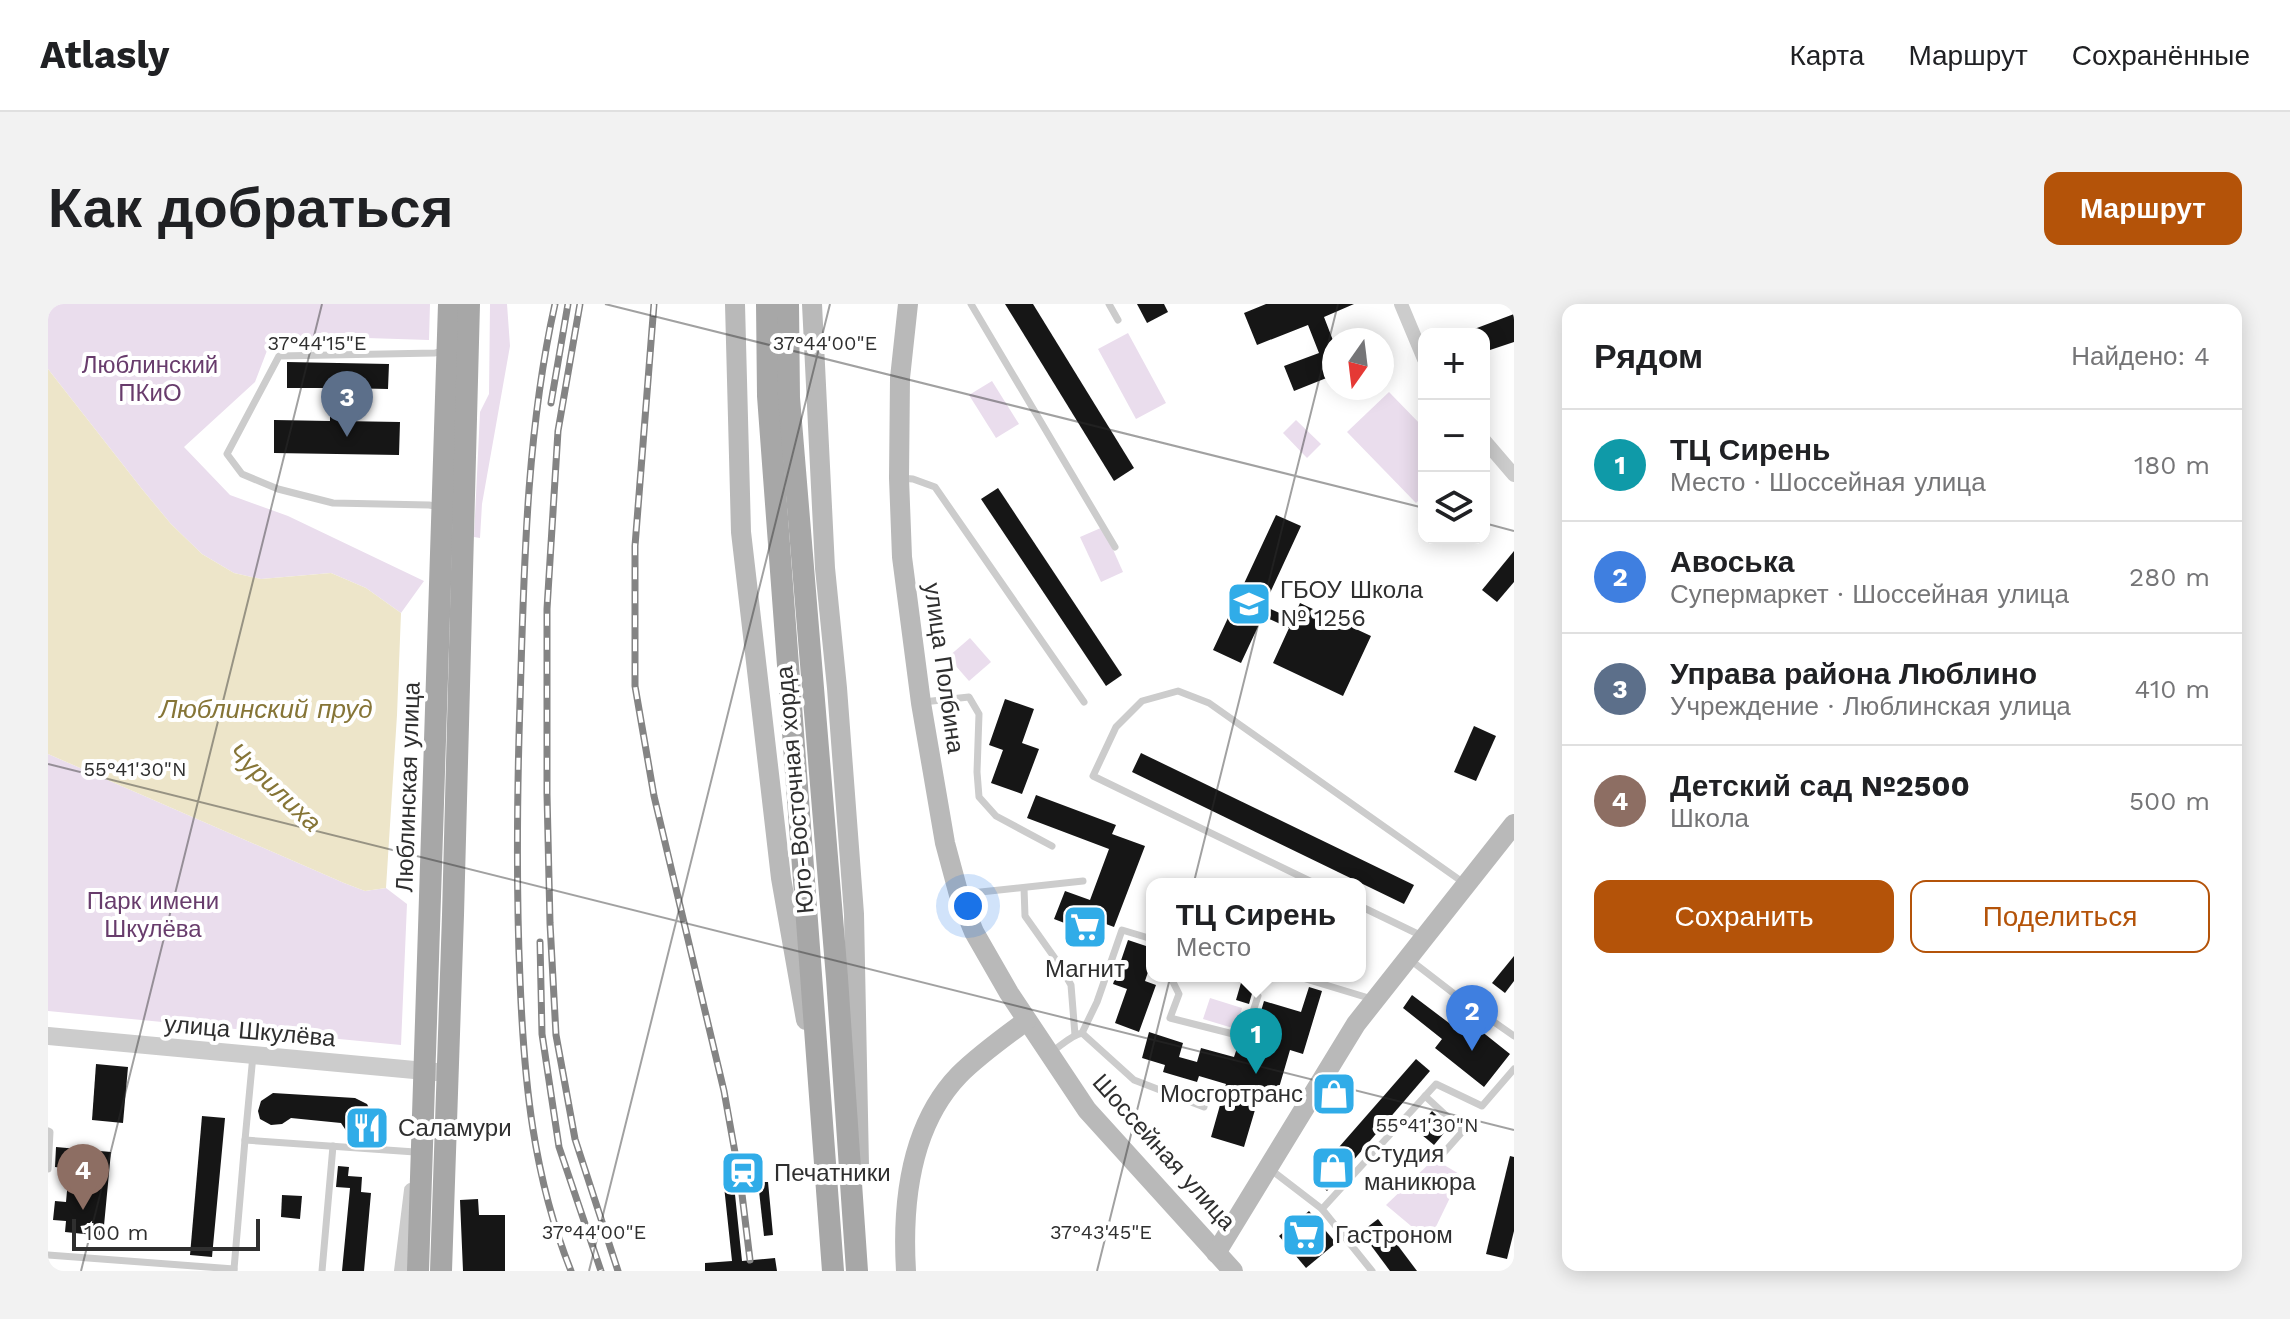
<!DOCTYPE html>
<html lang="ru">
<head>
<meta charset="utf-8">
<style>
  body { margin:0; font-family:"Work Sans",sans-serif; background:#f2f2f2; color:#202124 }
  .controls { position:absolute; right:24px; top:24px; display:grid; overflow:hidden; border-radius:16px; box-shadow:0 4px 20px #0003 }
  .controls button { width:72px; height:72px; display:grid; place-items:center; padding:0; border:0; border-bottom:2px solid #e0e0e0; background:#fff; color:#202124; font:40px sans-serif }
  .compass { position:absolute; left:1274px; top:24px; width:72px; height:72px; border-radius:50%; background:#fff; box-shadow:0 4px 20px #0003; rotate:194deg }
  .scale { position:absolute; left:24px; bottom:20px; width:188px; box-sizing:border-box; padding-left:8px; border:4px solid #2f2f2f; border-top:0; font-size:22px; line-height:28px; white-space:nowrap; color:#2f2f2f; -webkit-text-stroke:6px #fff; paint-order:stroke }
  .you { position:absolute; left:920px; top:602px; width:28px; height:28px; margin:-20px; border:6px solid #fff; border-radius:50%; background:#1a73e8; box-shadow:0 0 0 12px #1a73e833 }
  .badge { display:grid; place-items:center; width:52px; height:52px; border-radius:50%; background:#b45309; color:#fff; font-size:26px; font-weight:700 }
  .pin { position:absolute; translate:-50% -66px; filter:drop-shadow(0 2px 4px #0008) }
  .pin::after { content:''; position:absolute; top:42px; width:28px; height:24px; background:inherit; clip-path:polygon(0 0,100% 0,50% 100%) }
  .popup { position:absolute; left:1098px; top:574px; width:220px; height:104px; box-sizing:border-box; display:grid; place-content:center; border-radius:16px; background:#fff; filter:drop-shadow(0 2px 6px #0005); font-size:26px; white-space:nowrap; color:#757577 }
  .popup b { font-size:30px; color:#202124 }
  .popup::after { content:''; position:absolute; left:50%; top:100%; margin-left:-16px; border:16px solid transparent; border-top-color:#fff }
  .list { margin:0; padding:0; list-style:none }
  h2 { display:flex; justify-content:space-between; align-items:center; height:104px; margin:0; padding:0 32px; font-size:34px }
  h2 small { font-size:26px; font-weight:400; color:#757577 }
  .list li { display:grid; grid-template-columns:52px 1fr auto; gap:24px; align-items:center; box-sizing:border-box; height:112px; padding:0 32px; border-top:2px solid #e0e0e0 }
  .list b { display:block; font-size:30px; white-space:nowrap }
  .list p { margin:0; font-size:26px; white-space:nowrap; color:#757577 }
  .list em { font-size:26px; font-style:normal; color:#757577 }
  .actions { display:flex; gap:16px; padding:24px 32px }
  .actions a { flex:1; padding:18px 0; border:2px solid #b45309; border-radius:16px; text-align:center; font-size:28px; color:#b45309 }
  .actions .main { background:#b45309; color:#fff }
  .icon { flex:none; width:44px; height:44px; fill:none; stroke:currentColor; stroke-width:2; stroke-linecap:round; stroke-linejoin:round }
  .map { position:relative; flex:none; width:1466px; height:967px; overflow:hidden; border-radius:16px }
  header { display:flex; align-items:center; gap:48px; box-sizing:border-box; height:112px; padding:0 40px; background:#fff; border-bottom:2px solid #e0e0e0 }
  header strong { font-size:38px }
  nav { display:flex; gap:44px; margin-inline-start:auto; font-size:28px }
  .intro { display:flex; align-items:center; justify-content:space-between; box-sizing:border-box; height:192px; padding:0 48px }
  h1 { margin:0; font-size:56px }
  .button { padding:20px 36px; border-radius:16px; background:#b45309; color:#fff; font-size:28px; font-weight:700 }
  main { display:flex; gap:48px; padding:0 48px }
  aside { flex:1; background:#fff; border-radius:16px; box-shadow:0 4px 20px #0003 }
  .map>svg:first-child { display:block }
  .green { fill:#eadded }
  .water { fill:#ede5c9 }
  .building { fill:#161616 }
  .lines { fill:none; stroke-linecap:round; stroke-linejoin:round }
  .service { stroke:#ccc; stroke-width:7 }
  .minor { stroke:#ccc; stroke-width:14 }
  .tertiary { stroke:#ccc; stroke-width:18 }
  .secondary { stroke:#b9b9b9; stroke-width:20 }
  .primary { stroke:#a7a7a7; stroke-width:22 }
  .rail-casing { stroke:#848484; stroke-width:7 }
  .rail { stroke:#fff; stroke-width:4; stroke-dasharray:12; stroke-linecap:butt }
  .ticks { fill:none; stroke:#2f2f2f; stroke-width:2; stroke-opacity:0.45 }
  .labels { text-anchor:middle; stroke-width:8; stroke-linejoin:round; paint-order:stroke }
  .park-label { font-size:24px; fill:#683c6c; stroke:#fff }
  .poi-label { font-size:24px; fill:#2f2f2f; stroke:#fff; text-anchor:start }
  .street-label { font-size:24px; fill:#2f2f2f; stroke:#fff }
  .water-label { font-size:26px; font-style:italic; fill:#867537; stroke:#fff }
  .ticks-label { font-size:20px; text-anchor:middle; fill:#2f2f2f; stroke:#fff; stroke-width:8; stroke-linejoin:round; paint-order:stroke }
</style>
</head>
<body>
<header>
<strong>Atlasly</strong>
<nav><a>Карта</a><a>Маршрут</a><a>Сохранённые</a></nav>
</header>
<div class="intro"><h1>Как добраться</h1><a class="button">Маршрут</a></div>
<main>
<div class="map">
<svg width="1466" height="967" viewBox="0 0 1466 967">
  <rect width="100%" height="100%" fill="#fff"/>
  <g class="green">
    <polygon points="0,0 382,0 381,36 225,31 207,78 136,143 182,191 240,212 376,277 353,309 318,284 283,269 213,275 186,269 154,250 123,220 94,185 0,65"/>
    <polygon points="442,0 459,0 462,42 434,200 432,234 426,233 432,108 441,90"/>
    <polygon points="1080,29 1118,99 1088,115 1050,45"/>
    <polygon points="944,77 971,120 948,134 921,91"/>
    <polygon points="1341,88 1376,124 1376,191 1368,199 1299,128"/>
    <polygon points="1248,116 1273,140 1259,154 1235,129"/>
    <polygon points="1055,223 1075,268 1053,278 1032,233"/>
    <polygon points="922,334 943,358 921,377 900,353"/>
    <polygon points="0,450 296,579 317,587 338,584 359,600 353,741 0,707"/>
    <polygon points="1162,694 1194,704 1188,725 1155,715"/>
    <polygon points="1386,855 1413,871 1381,937 1338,901"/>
  </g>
  <polygon class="water" points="0,65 94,185 123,220 154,250 186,269 213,275 283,269 318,284 353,309 349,411 338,584 317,587 296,579 0,450"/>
  <g class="building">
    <polygon points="957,0 985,0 1086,164 1066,177"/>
    <polygon points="1089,0 1116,0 1120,8 1099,19"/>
    <polygon points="1218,0 1306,0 1276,13 1286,39 1286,71 1246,87 1236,62 1271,49 1260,21 1209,41 1196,9"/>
    <polygon points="1466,10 1466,38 1436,48 1436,30 1413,30"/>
    <polygon points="239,58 341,60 340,85 294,84 293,117 352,118 351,151 226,149 226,116 282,117 282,84 239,84"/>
    <polygon points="950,184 1074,371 1058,382 933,195"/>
    <polygon points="1228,211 1253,222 1216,302 1245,315 1252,299 1323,332 1295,392 1225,359 1241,324 1215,312 1193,359 1165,346"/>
    <polygon points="1466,247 1466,278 1449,298 1434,286"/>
    <polygon points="957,395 986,405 974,439 991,445 974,490 943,479 955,446 941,441"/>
    <polygon points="1426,422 1448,432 1428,477 1406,468"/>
    <polygon points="1093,449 1366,581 1356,600 1084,468"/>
    <polygon points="988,491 1068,521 1064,530 1097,542 1066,623 1050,617 1045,630 1006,615 1017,587 1042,596 1061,545 979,514"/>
    <polygon points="1080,636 1104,644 1104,656 1097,677 1108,681 1091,728 1067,719 1079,685 1065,680"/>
    <polygon points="1466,652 1466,677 1457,689 1444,679"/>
    <polygon points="1195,672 1209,672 1201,700 1188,696"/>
    <polygon points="1261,683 1274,687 1255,750 1242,746 1228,794 1212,789 1196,843 1163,833 1178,780 1151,772 1149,778 1115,768 1117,761 1094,754 1101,728 1135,739 1131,753 1149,758 1153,744 1186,753 1191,738 1204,738 1216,697 1253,708"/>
    <polygon points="1364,691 1405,722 1413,711 1462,750 1436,783 1387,744 1394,735 1355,704"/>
    <polygon points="1368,755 1382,767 1279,887 1264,874"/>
    <polygon points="48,760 80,763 75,819 44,816"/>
    <polygon points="225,789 307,794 319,800 326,814 324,830 305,833 299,828 293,819 243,814 234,820 223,821 212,815 210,807 213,797"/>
    <polygon points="1384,807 1401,823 1386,841 1368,826"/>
    <polygon points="154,812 177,814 164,953 142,951"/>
    <polygon points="8,843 63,848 55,932 17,928 18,917 5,916 7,897 18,898 21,865 7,863"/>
    <polygon points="1462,852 1466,853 1466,927 1459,955 1438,950"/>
    <polygon points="290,862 301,863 300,872 314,873 313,888 323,889 316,967 294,967 302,884 288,883"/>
    <polygon points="710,878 720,878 725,931 716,932"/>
    <polygon points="686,881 694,957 727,954 729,967 657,967 657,959 684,957 676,882"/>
    <polygon points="234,891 254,892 252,915 233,913"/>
    <polygon points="430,895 431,911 457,911 457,967 415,967 412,896"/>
    <polygon points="1261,907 1288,939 1258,964 1231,932"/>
    <polygon points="1330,915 1369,967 1342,967 1313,928"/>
  </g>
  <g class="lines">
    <g class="service">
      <polyline points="923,0 1067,243"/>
      <polyline points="1061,0 1070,16"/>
      <polyline points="852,174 865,175 887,183 1036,398"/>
      <polyline points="393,203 381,201 285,199 230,185 194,170 179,150 231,52 387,49 394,47"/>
      <polyline points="875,398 921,393 931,410 929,468 931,493 948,512 1004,542"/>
      <polyline points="1268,580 1045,472 1068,423 1094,397 1130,387 1161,399 1416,579"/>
      <polyline points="976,584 977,612 1011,660 1023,681 1027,731"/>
      <polyline points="914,590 1035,577"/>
      <polyline points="1312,602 1374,632"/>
      <polyline points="1361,655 1409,692 1466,732"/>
      <polyline points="1126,672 1125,678 1131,690 1122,714 1197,733 1210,692"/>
      <polyline points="1248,672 1324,695"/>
      <polyline points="1034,729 1086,776 1156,803"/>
      <path d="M1002,749c10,-6 21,-18 32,-20l15,-31 25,-72 30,9"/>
      <polyline points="1377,792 1415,827 1392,853"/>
      <polyline points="0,827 2,828 0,865"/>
      <polyline points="197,836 205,751"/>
      <polyline points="1222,865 1274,905"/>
      <polyline points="0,951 186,965 186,967"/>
      <polyline points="186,965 197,836 367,848"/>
      <polyline points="274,967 285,842"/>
      <polyline points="1324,967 1274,905 1388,780 1434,802 1466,765"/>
    </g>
    <g class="minor">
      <polyline points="1353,0 1376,55"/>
      <polyline points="1436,136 1466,171"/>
      <polyline points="353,967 363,886"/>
    </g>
    <polyline class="tertiary" points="0,732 388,768"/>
    <g class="secondary">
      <polyline points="687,0 693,228 733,574 758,716"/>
      <polyline points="764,0 777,264 789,384 806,610 811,862"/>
      <polyline points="860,0 852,74 851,174 854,253 873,399 897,539 911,591 926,628 961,689 1039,806 1185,967"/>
      <polyline points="1168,949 1308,720 1466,520"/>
      <path d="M858,967c-4,-68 4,-145 53,-196 20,-20 44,-37 67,-54"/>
    </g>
    <g class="primary">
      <polyline points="719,0 720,92 785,967"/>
      <polyline points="740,0 741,94 789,674 809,967"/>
      <polyline points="370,967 401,0"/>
      <polyline points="393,967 405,611 421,0"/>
    </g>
    <g class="rail-casing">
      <g id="rail">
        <path d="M507,0c-29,130 -31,265 -35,398 -3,93 -4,185 0,278 4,101 13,196 51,291"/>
        <polyline points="532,0 510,127 499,305 499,490 502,619 508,731 527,835 570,967"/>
        <polyline points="606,0 587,242 587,382 606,492 676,787 693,882 702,956"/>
        <polyline points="503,99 520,0"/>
        <polyline points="492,638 494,730 511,843 553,967"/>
      </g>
    </g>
    <use href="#rail" class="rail"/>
  </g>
  <path class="ticks" d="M557,0l819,204M1436,219l30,8M0,460l1466,366M33,967l241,-967M541,967l241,-967M1049,967l241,-967"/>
  <defs>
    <g id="school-square" transform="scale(2.3)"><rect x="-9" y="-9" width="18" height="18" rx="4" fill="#30ace8" stroke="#fff"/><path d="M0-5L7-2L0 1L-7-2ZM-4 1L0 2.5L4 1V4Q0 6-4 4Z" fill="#fff"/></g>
    <g id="supermarket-square" transform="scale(2.3)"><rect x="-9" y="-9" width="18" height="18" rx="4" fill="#30ace8" stroke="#fff"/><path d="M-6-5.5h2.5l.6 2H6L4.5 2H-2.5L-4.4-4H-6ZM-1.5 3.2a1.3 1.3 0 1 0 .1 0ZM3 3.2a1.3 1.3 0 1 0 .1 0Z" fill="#fff"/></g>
    <g id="shop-square" transform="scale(2.3)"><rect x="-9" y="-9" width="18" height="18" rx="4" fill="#30ace8" stroke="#fff"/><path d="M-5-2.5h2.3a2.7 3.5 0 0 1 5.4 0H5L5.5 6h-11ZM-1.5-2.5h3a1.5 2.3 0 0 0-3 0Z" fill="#fff"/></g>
    <g id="restaurant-square" transform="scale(2.3)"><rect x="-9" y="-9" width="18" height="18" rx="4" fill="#30ace8" stroke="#fff"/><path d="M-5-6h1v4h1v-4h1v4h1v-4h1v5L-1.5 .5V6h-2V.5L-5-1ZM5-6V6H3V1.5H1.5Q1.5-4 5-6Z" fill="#fff"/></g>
    <g id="station-square" transform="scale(2.3)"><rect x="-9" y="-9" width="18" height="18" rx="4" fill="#30ace8" stroke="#fff"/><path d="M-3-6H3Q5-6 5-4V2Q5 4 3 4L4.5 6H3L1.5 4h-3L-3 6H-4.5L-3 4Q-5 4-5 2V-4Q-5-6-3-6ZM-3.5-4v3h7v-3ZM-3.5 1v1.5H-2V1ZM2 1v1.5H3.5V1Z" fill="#fff"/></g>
  </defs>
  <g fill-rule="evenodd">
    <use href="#school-square" x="1201" y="300"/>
    <use href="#supermarket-square" x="1037" y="623"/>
    <use href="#shop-square" x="1286" y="790"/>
    <use href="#restaurant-square" x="319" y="824"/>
    <use href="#shop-square" x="1285" y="864"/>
    <use href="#station-square" x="695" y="869"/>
    <use href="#supermarket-square" x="1256" y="931"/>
  </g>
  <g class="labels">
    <g class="park-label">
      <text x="102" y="69">Люблинский<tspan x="102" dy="28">ПКиО</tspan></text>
      <text x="105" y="605">Парк имени<tspan x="105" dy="28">Шкулёва</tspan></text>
    </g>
    <g class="poi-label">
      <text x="1232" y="294">ГБОУ Школа<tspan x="1232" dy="28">№ 1256</tspan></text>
      <text x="1037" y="673" text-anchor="middle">Магнит</text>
      <text x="1255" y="798" text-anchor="end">Мосгортранс</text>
      <text x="350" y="832">Саламури</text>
      <text x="1316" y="858">Студия<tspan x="1316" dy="28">маникюра</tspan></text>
      <text x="726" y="877">Печатники</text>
      <text x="1287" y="939">Гастроном</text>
    </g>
    <g class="street-label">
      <text transform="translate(896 364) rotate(82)" y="8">улица Полбина</text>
      <text transform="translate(360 483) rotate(-88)" y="8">Люблинская улица</text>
      <text transform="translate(747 486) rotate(-95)" y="8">Юго-Восточная хорда</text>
      <text transform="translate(202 727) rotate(5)" y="8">улица Шкулёва</text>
      <text transform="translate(1116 848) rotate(48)" y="8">Шоссейная улица</text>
    </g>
    <g class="water-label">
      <text x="218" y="414">Люблинский пруд</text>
      <text transform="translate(227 483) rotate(43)" y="9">Чурилиха</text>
    </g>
  </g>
  <g class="ticks-label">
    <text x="269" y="46">37°44'15"E</text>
    <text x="777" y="46">37°44'00"E</text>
    <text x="87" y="472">55°41'30"N</text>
    <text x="1379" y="828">55°41'30"N</text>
    <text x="546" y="935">37°44'00"E</text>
    <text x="1053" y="935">37°43'45"E</text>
  </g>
</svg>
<div class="controls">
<button>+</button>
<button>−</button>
<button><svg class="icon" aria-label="layers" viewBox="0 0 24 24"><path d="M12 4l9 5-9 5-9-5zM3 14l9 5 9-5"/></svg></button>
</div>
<svg class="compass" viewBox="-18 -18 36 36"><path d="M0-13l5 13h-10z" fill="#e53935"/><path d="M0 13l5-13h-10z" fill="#757577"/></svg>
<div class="scale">100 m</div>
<div class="you"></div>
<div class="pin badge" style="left:1208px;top:770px;background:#0f9aa8">1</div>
<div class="popup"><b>ТЦ Сирень</b>Место</div>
<div class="pin badge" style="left:1424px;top:747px;background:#3f7fe0">2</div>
<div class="pin badge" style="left:299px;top:133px;background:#5c6f8a">3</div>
<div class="pin badge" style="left:35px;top:906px;background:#8d6e63">4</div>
</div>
<aside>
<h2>Рядом<small>Найдено: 4</small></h2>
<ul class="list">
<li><span class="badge" style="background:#0f9aa8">1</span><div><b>ТЦ Сирень</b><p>Место · Шоссейная улица</p></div><em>180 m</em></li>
<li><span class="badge" style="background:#3f7fe0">2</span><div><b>Авоська</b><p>Супермаркет · Шоссейная улица</p></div><em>280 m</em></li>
<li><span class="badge" style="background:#5c6f8a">3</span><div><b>Управа района Люблино</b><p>Учреждение · Люблинская улица</p></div><em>410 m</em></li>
<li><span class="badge" style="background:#8d6e63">4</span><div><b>Детский сад №2500</b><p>Школа</p></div><em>500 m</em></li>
</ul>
<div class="actions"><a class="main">Сохранить</a><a>Поделиться</a></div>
</aside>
</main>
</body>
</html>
